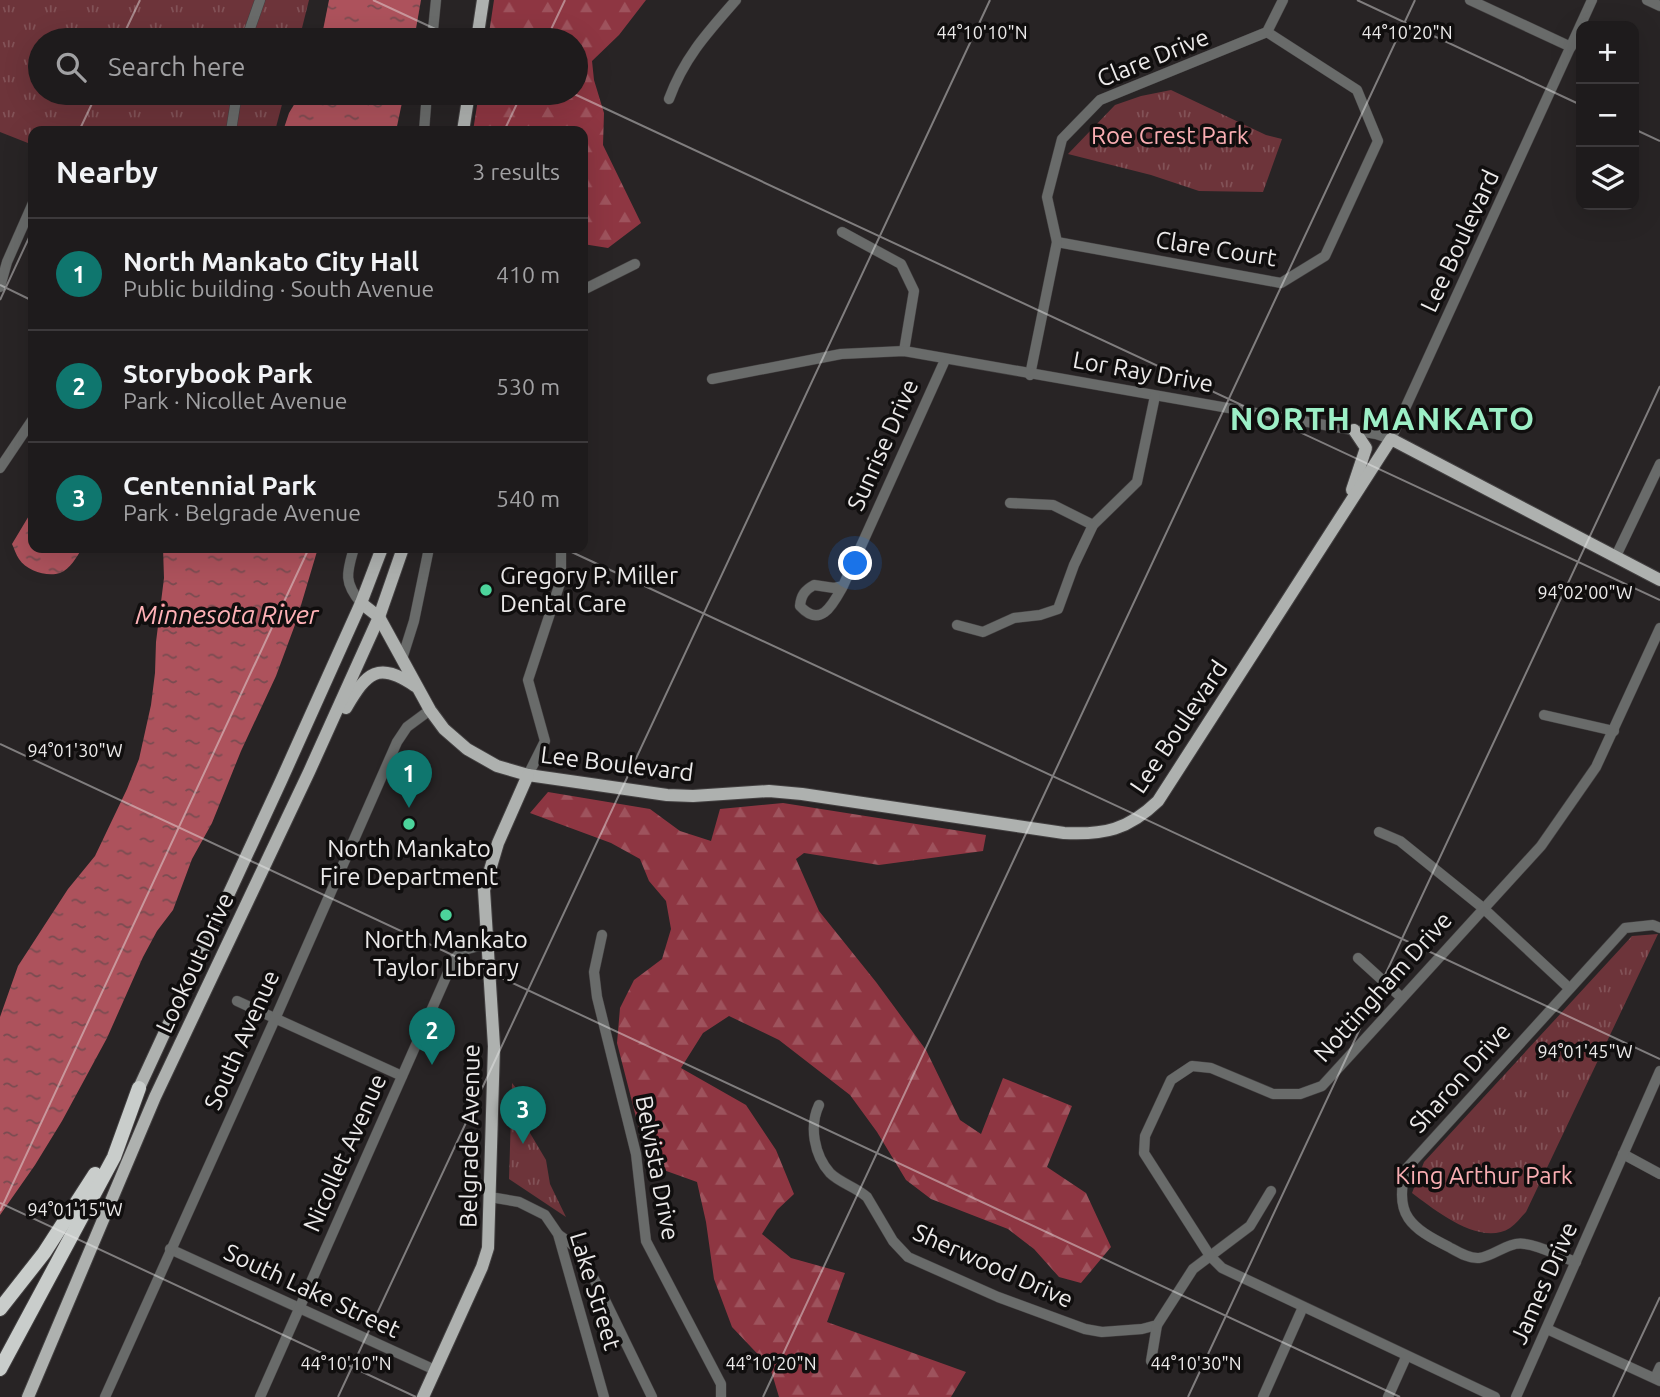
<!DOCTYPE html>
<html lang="en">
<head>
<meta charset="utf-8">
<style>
  body { margin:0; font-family:Ubuntu,sans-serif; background:#262425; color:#f1f3f6 }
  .controls { position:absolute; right:21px; top:21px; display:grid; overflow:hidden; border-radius:14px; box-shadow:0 7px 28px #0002 }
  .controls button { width:63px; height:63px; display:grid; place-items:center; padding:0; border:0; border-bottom:2px solid #3c393b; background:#1e1b1c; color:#f1f3f6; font:35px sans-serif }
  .you { position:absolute; left:856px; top:564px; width:24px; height:24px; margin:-18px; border:5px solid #fff; border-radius:50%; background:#1a73e8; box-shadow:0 0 0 10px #1a73e833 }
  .badge { display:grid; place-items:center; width:46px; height:46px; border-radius:50%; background:#0f766e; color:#fff; font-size:23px; font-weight:700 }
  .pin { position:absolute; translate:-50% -58px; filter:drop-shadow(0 2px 4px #0008) }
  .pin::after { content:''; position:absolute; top:37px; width:24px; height:21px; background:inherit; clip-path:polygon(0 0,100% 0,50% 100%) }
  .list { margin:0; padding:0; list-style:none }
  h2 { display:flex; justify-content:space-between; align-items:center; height:91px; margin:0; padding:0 28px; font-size:30px }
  h2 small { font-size:23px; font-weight:400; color:#a1a1a3 }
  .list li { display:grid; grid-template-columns:46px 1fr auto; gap:21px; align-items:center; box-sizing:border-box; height:112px; padding:0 28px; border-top:2px solid #3c393b }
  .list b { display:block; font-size:26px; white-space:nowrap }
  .list p { margin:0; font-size:23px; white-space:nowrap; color:#a1a1a3 }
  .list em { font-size:23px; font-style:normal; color:#a1a1a3 }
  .icon { flex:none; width:38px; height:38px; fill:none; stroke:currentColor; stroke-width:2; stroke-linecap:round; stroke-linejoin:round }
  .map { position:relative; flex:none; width:1660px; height:1397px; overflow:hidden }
  .search { position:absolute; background:#1e1b1c; box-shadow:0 7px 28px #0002; left:28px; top:28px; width:560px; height:77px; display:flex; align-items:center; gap:18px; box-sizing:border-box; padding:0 24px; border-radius:38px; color:#a1a1a3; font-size:26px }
  .panel { position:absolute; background:#1e1b1c; box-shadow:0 7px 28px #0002; left:28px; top:126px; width:560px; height:427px; border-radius:14px }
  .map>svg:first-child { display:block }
  .forest { fill:url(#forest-firs) }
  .park { fill:url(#park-tufts) }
  .water { fill:url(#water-ripples) }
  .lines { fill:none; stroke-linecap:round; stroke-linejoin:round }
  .minor-casing { stroke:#434041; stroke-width:11 }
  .major-casing { stroke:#434041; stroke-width:14 }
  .highway-casing { stroke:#434041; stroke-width:16 }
  .minor { stroke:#696b6a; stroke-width:10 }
  .major { stroke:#aeb1af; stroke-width:12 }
  .highway { stroke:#c9cdcb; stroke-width:14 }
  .ticks { fill:none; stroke:#eceaea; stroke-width:2; stroke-opacity:0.45 }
  .poi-dot { fill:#4cd49b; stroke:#100e0e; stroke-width:2.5 }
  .labels { text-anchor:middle; stroke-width:7; stroke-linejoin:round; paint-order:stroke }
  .street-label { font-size:24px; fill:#eceaea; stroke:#100e0e }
  .park-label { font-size:24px; fill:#faaeb3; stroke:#100e0e }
  .poi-label { font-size:24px; fill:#eceaea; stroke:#100e0e }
  .water-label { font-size:26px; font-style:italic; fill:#ffb2b7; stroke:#100e0e }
  .district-label { font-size:32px; font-weight:bold; letter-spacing:2px; fill:#9cefc6; stroke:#100e0e }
  .ticks-label { font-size:18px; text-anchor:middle; fill:#eceaea; stroke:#100e0e; stroke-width:7; stroke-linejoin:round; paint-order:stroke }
</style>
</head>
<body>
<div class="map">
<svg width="1660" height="1397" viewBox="0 0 1660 1397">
  <defs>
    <pattern id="forest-firs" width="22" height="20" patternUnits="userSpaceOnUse" patternTransform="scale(1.75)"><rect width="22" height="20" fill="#8e3642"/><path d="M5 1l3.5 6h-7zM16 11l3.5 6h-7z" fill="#9e535d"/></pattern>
    <pattern id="park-tufts" width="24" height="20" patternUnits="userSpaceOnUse" patternTransform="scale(1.75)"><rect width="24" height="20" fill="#6d343a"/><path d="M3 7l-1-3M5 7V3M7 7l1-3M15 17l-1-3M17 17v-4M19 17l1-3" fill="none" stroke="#825257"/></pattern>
    <pattern id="water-ripples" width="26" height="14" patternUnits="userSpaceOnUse" patternTransform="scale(1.75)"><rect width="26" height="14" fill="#ad525c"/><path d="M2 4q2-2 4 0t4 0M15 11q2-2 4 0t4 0" fill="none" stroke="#7a4c51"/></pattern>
  </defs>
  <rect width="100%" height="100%" fill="#282425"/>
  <g class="forest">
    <polygon points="494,0 646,0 619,35 592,61 594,80 604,113 603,145 641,223 608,248 583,244 583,131 473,131 479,93 576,93 576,40 488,40"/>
    <polygon points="548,792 650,809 680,831 711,841 720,809 783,803 986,835 983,851 879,865 804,853 796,859 819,911 876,982 926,1050 960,1120 981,1134 1003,1078 1072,1106 1047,1167 1086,1193 1111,1247 1081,1283 1059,1277 1034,1249 1008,1229 931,1199 906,1180 877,1132 850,1095 779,1040 729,1016 703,1033 681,1068 746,1105 776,1150 794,1194 777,1210 762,1234 791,1258 845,1273 827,1322 966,1372 951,1397 779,1397 770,1367 732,1327 714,1279 706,1222 697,1182 658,1168 639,1129 617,1043 620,1008 634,980 662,959 671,929 666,901 649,881 640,859 611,843 530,813"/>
  </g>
  <g class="park">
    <polygon points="0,0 309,0 299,40 40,40 40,93 285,93 275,131 33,131 33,145 0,132"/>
    <polygon points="1171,90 1266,135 1282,139 1263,192 1199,191 1151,175 1068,154 1115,105 1141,96"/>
    <path d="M1658,934l-132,278c-5,5 -10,12 -16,16 -30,19 -75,-18 -98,-35l12,-31 208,-226z"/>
    <polygon points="512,1083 524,1098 527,1128 546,1160 550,1184 566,1217 509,1179"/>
  </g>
  <g class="water">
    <polygon points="329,0 421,0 414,40 321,40"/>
    <polygon points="301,93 404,93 396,131 283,131 289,113"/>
    <path d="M33,509v39h49c-5,9 -12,21 -22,25 -13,4 -33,-2 -41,-14 -3,-4 -5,-11 -7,-15z"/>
    <polygon points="163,548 318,548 296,622 276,676 241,751 212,823 192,859 173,910 157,931 143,957 107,1038 62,1121 35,1165 0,1215 0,1017 18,966 68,889 95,856 127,789 139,759 151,705 155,673 156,642 164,578"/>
  </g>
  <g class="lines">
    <g class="minor-casing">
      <g id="minor">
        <polyline points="1470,0 1571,47"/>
        <polyline points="1647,0 1660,6"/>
        <polyline points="246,40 260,0"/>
        <polyline points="432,40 436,0"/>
        <path d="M669,99c15,-41 38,-66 67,-99"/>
        <polyline points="231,131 237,93"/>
        <polyline points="424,131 427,93"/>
        <polyline points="842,232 901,264 914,291 904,351"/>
        <polyline points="1057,242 1281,283 1325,256 1378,141 1357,90 1267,32"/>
        <polyline points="0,287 7,262 33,203"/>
        <polyline points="583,290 635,264"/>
        <polyline points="1030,375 1057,242 1047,197 1062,139 1100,100 1267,32 1283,0"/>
        <polyline points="712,379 841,354 904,351 1376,434 1391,439 1592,0"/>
        <polyline points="0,468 33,419"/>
        <polyline points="1010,503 1053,505 1093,525"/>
        <path d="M354,548c-7,24 -11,34 7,55"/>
        <polyline points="1616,556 1660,464"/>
        <path d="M843,586c-10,18 -22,43 -43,20 1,-11 5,-16 14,-21l20,3 9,-2 102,-226"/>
        <polyline points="957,625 983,632 1014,618 1040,615 1058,609 1074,565 1093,525 1137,482 1155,396"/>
        <polyline points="402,659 414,621 429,548"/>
        <polyline points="1544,715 1614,731"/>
        <polyline points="528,775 545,741 528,680 561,580 561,548"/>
        <polyline points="1379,832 1400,841 1483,908 1569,988"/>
        <polyline points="602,935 594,972 597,997 636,1154 646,1241 721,1384 721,1397"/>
        <polyline points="1358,958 1402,998"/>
        <polyline points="237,1001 402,1076"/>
        <path d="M819,1105c-10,21 -5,50 11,68 10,10 26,14 37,24l26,44 15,16 90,40 87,32 17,3 40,-3 15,-4 36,-56 57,-43 21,-35"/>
        <polyline points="1623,1154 1660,1174"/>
        <polyline points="490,1197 519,1202 545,1215 558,1234 604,1397"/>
        <polyline points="559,1235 577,1248 600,1290 652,1397"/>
        <polyline points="170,1249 435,1370"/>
        <path d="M1576,1262c-16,-5 -34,-16 -51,-18 -17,-3 -30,12 -46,14 -10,1 -21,-6 -30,-11 -38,-19 -56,-32 -43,-78l219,-241 28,-3 7,3"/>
        <polyline points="1547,1329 1660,1381"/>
        <polyline points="1151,1361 1157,1325"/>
        <polyline points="1655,1378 1660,1367"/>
        <polyline points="105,1397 275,1019 397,742 407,727 430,710"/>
        <polyline points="260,1397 454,959 464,950 486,944"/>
        <polyline points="1263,1397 1303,1307"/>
        <polyline points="1388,1397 1406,1357"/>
        <polyline points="1495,1397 1222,1268 1210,1256 1144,1153 1145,1136 1171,1080 1192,1066 1211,1068 1273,1094 1300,1094 1322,1086 1541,846 1596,767 1660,628"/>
        <polyline points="1516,1397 1660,1071"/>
      </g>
    </g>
    <g class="major-casing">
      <g id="major">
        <polyline points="477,40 483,0"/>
        <polyline points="463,131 469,93"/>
        <polyline points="1352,490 1366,448 1354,430"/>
        <path d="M361,603l18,14 51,93 14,19 23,20 30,17 31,9 139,20 26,1 76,-5 33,3 262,39c40,2 64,-3 94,-32l233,-362 269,141"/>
        <path d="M346,708c21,-36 32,-47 69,-22"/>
        <polyline points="139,1088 281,781 361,603 382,548"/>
        <polyline points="28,1397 155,1097 309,772 379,617 403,548"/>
        <polyline points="423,1397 482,1267 488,1248 494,1046 484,890 498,843 528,775"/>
      </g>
    </g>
    <g class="highway-casing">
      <g id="highway">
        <polyline points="0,1309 44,1253 95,1174"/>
        <polyline points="0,1369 114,1157 139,1088"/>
      </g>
    </g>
    <use href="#minor" class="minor"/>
    <use href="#major" class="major"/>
    <use href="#highway" class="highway"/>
  </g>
  <path class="ticks" d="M373,0l86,40M1357,0l224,105M121,40l19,-40M546,40l19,-40M572,93l1088,507M1634,129l26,12M79,131l18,-38M504,131l18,-38M0,285l33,16M0,300l33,-71M563,548l1097,511M0,744l1400,653M0,1203l416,194M0,1211l309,-663M338,1397l652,-1397M763,1397l652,-1397M1188,1397l472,-1011M1613,1397l47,-100"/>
  <g class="poi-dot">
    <circle cx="486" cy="590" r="7"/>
    <circle cx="409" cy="824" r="7"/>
    <circle cx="446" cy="915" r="7"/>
  </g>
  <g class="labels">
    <g class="street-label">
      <text transform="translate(1153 58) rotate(-22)" y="8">Clare Drive</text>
      <text transform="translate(1460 241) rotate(-65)" y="8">Lee Boulevard</text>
      <text transform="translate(1216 249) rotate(9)" y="8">Clare Court</text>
      <text transform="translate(1143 372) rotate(10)" y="8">Lor Ray Drive</text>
      <text transform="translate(883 445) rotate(-66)" y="8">Sunrise Drive</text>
      <text transform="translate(1179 727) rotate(-56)" y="8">Lee Boulevard</text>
      <text transform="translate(617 764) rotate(7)" y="8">Lee Boulevard</text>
      <text transform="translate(195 963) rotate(-65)" y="8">Lookout Drive</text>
      <text transform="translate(1383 987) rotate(-48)" y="8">Nottingham Drive</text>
      <text transform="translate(242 1040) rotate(-66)" y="8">South Avenue</text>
      <text transform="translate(1460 1078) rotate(-48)" y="8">Sharon Drive</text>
      <text transform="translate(470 1136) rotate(-89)" y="8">Belgrade Avenue</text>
      <text transform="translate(345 1153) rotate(-66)" y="8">Nicollet Avenue</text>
      <text transform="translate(657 1168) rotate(79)" y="8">Belvista Drive</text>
      <text transform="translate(993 1266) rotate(24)" y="8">Sherwood Drive</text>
      <text transform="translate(1544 1283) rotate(-66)" y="8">James Drive</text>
      <text transform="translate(312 1291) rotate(25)" y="8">South Lake Street</text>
      <text transform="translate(595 1291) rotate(73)" y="8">Lake Street</text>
    </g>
    <g class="park-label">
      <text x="1170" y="144">Roe Crest Park</text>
      <text x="1484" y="1184">King Arthur Park</text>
    </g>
    <g class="poi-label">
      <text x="500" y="584" text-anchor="start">Gregory P. Miller<tspan x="500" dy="28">Dental Care</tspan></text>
      <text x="409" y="857">North Mankato<tspan x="409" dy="28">Fire Department</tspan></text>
      <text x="446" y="948">North Mankato<tspan x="446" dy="28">Taylor Library</tspan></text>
    </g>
    <g class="water-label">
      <text x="227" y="624">Minnesota River</text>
    </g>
    <g class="district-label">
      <text x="1383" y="430">NORTH MANKATO</text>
    </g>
  </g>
  <g class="ticks-label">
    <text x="982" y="39">44°10'10"N</text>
    <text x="1407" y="39">44°10'20"N</text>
    <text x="1585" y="599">94°02'00"W</text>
    <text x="75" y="757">94°01'30"W</text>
    <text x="1585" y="1058">94°01'45"W</text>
    <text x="75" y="1216">94°01'15"W</text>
    <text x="346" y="1370">44°10'10"N</text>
    <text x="771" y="1370">44°10'20"N</text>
    <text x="1196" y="1370">44°10'30"N</text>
  </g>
</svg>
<div class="controls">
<button>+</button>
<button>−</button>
<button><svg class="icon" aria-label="layers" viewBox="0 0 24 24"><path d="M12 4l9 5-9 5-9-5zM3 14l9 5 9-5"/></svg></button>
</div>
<div class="you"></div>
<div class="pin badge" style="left:409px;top:808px">1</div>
<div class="pin badge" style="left:432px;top:1065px">2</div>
<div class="pin badge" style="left:523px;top:1144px">3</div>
<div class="search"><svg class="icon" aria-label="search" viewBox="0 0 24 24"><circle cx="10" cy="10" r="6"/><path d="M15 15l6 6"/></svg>Search here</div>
<section class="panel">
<h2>Nearby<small>3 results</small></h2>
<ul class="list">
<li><span class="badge">1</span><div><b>North Mankato City Hall</b><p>Public building · South Avenue</p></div><em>410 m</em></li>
<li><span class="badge">2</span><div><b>Storybook Park</b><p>Park · Nicollet Avenue</p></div><em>530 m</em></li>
<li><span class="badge">3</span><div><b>Centennial Park</b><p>Park · Belgrade Avenue</p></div><em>540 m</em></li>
</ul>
</section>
</div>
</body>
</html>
